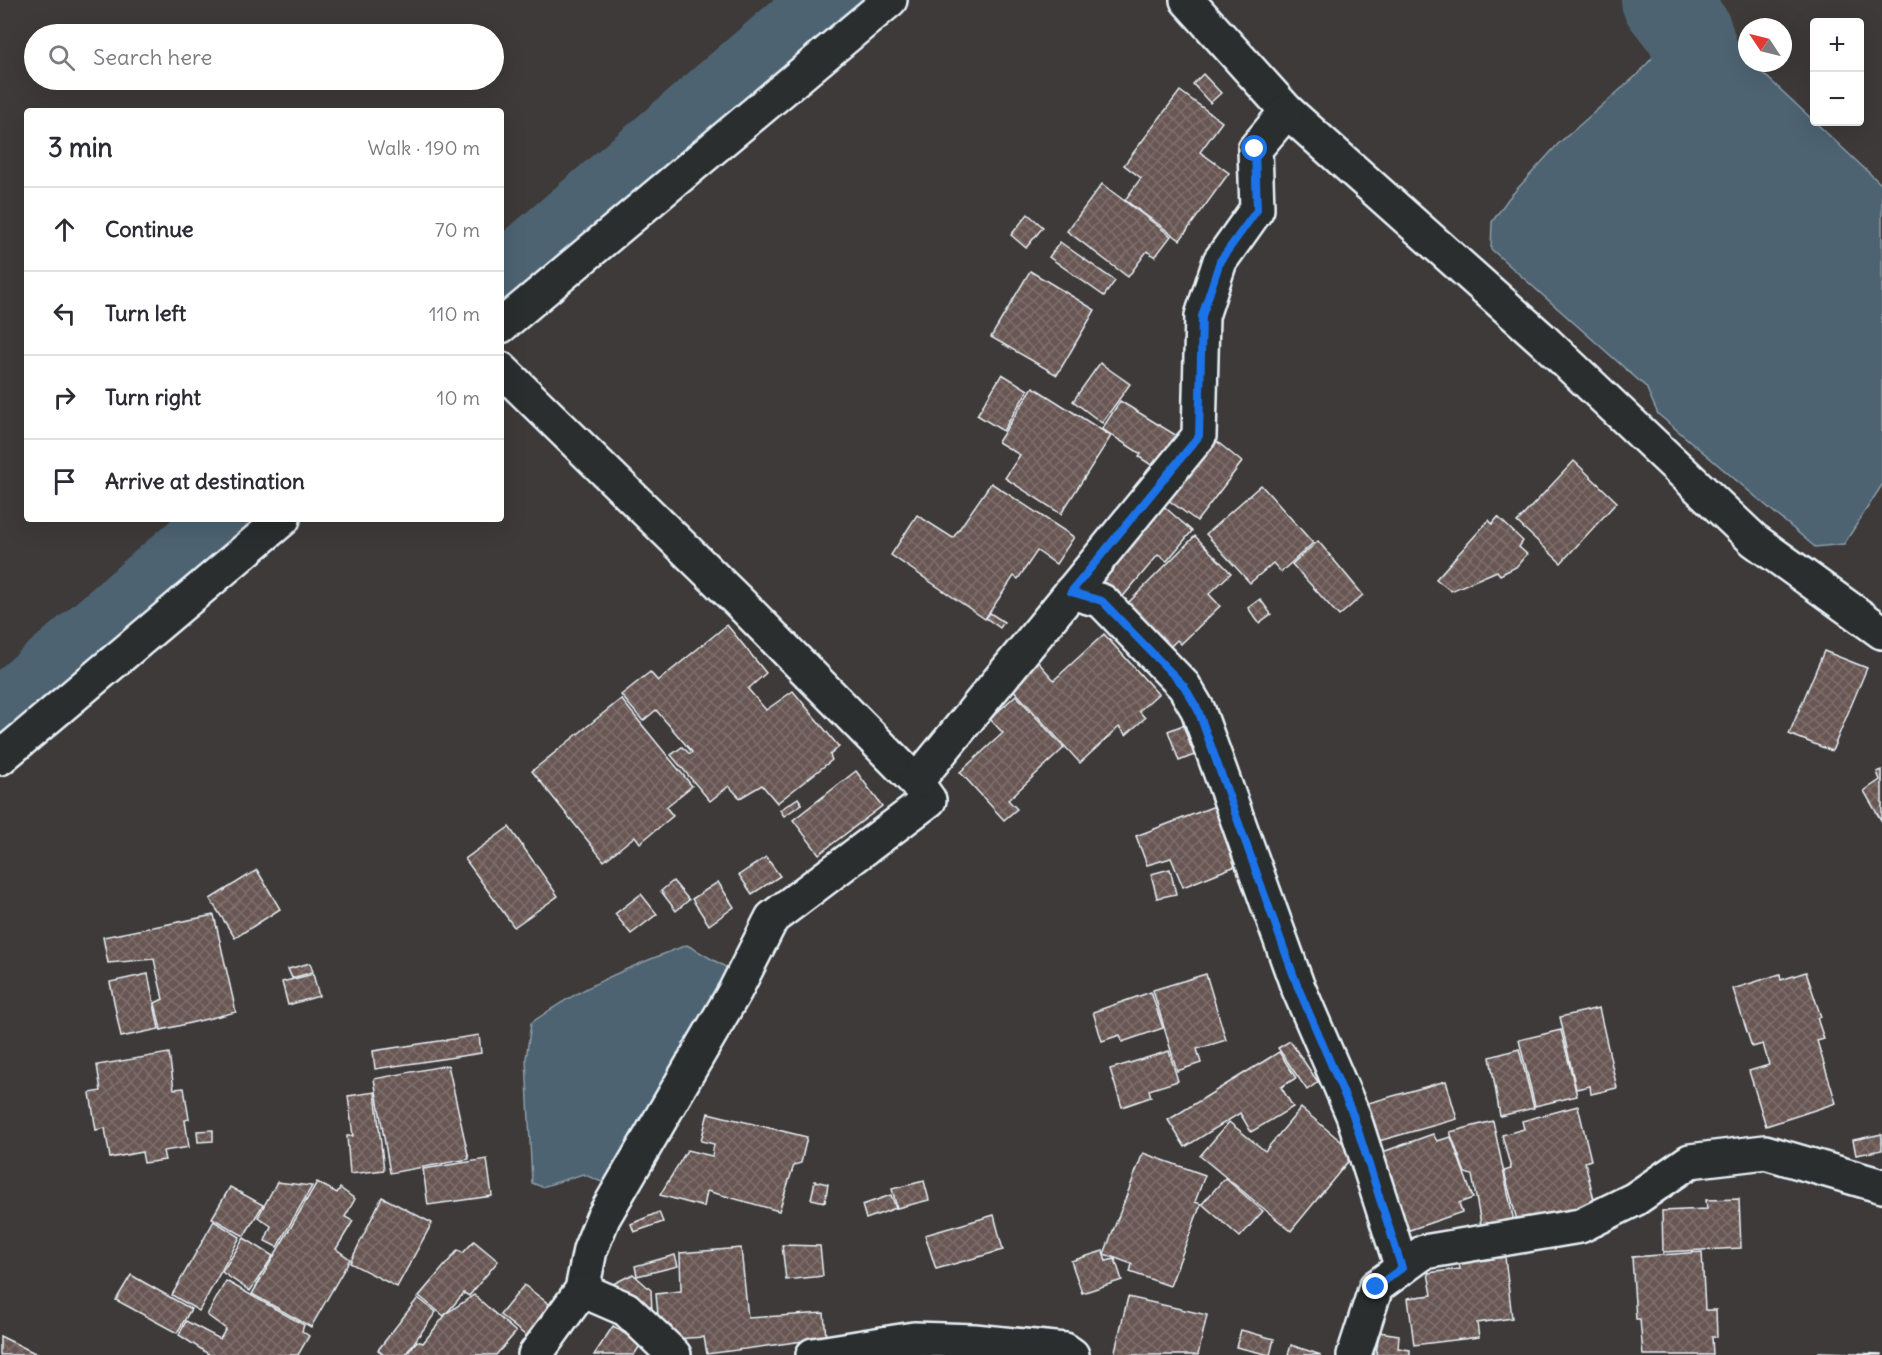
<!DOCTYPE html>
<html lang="en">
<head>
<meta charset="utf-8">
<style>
  body { margin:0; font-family:Delius,sans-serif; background:#f7f7f7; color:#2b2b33 }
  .controls { position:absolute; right:18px; top:18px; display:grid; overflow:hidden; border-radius:6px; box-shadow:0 6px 24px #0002 }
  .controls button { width:54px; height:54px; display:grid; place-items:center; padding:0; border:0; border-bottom:2px solid #e1e1e2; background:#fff; color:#2b2b33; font:30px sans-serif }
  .compass { position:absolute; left:1738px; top:18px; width:54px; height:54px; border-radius:50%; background:#fff; box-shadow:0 6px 24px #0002; rotate:305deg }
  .stop { position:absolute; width:18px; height:18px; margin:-14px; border:4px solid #1a73e8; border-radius:50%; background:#fff }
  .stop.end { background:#1a73e8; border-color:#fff; box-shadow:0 2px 6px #0008 }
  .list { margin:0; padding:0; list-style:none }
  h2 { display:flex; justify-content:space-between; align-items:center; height:78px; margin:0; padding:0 24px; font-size:26px }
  h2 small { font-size:20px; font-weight:400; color:#7c7c81 }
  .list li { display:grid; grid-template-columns:39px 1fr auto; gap:18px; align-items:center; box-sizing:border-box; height:84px; padding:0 24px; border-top:2px solid #e1e1e2 }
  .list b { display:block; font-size:22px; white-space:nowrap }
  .list em { font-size:20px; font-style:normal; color:#7c7c81 }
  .icon { flex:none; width:33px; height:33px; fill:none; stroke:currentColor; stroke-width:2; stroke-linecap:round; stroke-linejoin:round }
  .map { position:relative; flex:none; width:1882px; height:1355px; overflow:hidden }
  .search { position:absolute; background:#fff; box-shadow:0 6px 24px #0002; left:24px; top:24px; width:480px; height:66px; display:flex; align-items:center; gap:15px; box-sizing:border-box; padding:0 21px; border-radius:33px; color:#7c7c81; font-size:22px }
  .panel { position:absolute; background:#fff; box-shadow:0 6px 24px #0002; left:24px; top:108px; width:480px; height:414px; border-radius:6px }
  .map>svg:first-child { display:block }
  .water { fill:#4e6472; stroke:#8c9ca8; stroke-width:1.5 }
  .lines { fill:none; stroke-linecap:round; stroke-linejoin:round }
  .river { stroke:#4e6472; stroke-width:86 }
  .building { fill:url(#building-cross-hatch); stroke:#e8f1f8; stroke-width:1.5 }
  .street-casing { stroke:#e8f1f8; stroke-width:38 }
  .street { stroke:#2a2d2e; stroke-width:33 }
  .route { stroke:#1a73e8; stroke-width:8 }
</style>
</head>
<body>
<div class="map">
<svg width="1882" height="1355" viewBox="0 0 1882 1355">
  <defs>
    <pattern id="building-cross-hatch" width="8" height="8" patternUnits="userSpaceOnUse" patternTransform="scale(1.5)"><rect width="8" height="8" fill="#685753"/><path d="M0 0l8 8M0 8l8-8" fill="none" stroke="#7e706c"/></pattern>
  </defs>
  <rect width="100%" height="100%" fill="#3d3a39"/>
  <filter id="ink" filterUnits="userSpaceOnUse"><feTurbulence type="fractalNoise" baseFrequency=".0167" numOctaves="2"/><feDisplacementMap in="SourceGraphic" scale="12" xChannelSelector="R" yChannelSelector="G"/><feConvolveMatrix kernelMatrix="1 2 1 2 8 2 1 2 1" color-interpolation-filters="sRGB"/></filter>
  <g filter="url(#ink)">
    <g class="water">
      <polygon points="1690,18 1747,59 1747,63 1752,63 1882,185 1882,485 1844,544 1815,547 1658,414 1646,387 1491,249 1492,222 1508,199 1559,143 1638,74 1674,33 1678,24"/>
      <path d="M687,945l44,25 -127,213 -21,-9 -41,13 -10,-4 -6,-124 5,-36c51,-37 98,-56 156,-78z"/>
    </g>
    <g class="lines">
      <g class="river">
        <polyline points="1664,0 1689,32 1721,134"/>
        <polyline points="501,291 839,0"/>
        <polyline points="0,725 238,519"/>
      </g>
    </g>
    <g class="building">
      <polygon points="1203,74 1221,93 1210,103 1193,84"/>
      <polygon points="1180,91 1222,122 1200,152 1229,173 1180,240 1125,200 1141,178 1124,165"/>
      <polygon points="1102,184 1171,236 1155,257 1147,251 1128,277 1067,231"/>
      <polygon points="1028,214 1043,227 1026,248 1011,235"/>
      <polygon points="1060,242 1115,281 1104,296 1049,257"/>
      <polygon points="1030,271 1095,310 1057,375 991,337"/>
      <polygon points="1100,363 1130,384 1102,423 1073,401"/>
      <polygon points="1002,374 1028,390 1003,431 977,415"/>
      <polygon points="1033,387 1111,436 1061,514 1005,478 1020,455 998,442"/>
      <polygon points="1120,401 1182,439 1162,472 1139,457 1141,454 1102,429"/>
      <polygon points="1215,440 1242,462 1197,521 1164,497"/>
      <polygon points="1574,461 1617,502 1561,563 1517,522"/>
      <polygon points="991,483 1074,537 1056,564 1037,551 1018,579 1014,576 985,619 891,555 917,515 953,538"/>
      <polygon points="1261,485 1313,543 1281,572 1273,563 1250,583 1206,534"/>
      <polygon points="1160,503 1192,531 1167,561 1158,555 1120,600 1096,580"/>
      <polygon points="1498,517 1523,541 1519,547 1527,554 1516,567 1500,575 1497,571 1451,591 1436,579 1489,520 1492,524"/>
      <polygon points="1195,536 1231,573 1209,594 1220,606 1181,644 1177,640 1165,652 1123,608"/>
      <polygon points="1318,541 1363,595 1339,616 1292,564"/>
      <polygon points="1260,599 1271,614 1259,623 1248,608"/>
      <polygon points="990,613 1004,622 1000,628 986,618"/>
      <polygon points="727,625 766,673 748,689 766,710 793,691 839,747 830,755 832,760 777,803 762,785 740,798 729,786 710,801 671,755 682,747 690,754 692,752 656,710 643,721 621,695 650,672 658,681"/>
      <polygon points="1104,634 1158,694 1139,711 1145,718 1126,735 1119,727 1080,763 1009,685 1037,661 1054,680"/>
      <polygon points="1824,651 1867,668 1832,751 1789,734"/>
      <polygon points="1016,695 1064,748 1008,800 1017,809 1004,820 960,772 1003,733 990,719"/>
      <polygon points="621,699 692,786 666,807 673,816 640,843 635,836 604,861 532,771"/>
      <polygon points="1183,725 1194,755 1179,761 1168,731"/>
      <polygon points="1882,770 1882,822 1864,791 1880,780 1877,772"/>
      <polygon points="856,771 882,806 819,854 793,820"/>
      <polygon points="798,798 802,804 784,816 780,810"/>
      <polygon points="1215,806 1238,865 1183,887 1171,858 1147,865 1136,836"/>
      <polygon points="509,827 558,896 514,927 465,859"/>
      <polygon points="766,857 780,876 752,894 739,875"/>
      <polygon points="1170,869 1176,894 1157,898 1151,874"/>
      <polygon points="257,870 280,909 235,938 210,899"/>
      <polygon points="673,881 689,900 676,911 661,891"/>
      <polygon points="718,882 734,907 709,925 692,899"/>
      <polygon points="641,894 657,914 631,934 615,914"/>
      <polygon points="214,915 236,1012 161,1030 155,1003 163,999 154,959 108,963 103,937"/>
      <polygon points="310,963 313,972 292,978 288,969"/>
      <polygon points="1806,972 1821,1017 1817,1018 1824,1039 1817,1041 1836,1103 1766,1126 1749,1071 1769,1065 1763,1044 1752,1047 1733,989 1780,974 1781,980"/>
      <polygon points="148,974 159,1029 121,1037 110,982"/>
      <polygon points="313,974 319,996 288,1005 282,982"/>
      <polygon points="1206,974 1226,1040 1197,1049 1201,1063 1177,1071 1153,990"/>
      <polygon points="1151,992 1163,1028 1122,1042 1120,1035 1102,1041 1093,1012"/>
      <polygon points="1599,1008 1617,1088 1591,1094 1590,1086 1576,1089 1560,1017"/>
      <polygon points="1561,1030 1577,1096 1535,1106 1519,1040"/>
      <polygon points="479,1035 481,1053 375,1069 373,1051"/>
      <polygon points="1290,1041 1318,1082 1307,1090 1278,1048"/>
      <polygon points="1519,1049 1534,1108 1500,1116 1490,1057"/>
      <polygon points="1169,1051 1178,1081 1149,1090 1151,1097 1122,1107 1110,1069"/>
      <polygon points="1279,1052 1296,1078 1281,1087 1293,1107 1251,1132 1240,1113 1185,1147 1168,1120"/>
      <polygon points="169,1053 174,1089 184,1088 189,1119 185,1120 189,1147 163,1151 165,1160 144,1163 142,1152 110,1158 105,1128 96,1130 90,1093 101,1091 97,1065"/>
      <polygon points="448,1065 469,1159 390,1173 374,1079"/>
      <polygon points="1446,1081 1457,1119 1375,1142 1365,1104"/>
      <polygon points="375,1092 384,1170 350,1174 347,1136 353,1136 348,1096"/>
      <polygon points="1578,1106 1591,1160 1585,1162 1595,1204 1518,1224 1504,1171 1511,1169 1502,1135 1524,1129 1522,1121"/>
      <polygon points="1301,1108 1355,1153 1291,1231 1200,1156 1229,1122 1265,1151"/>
      <polygon points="708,1113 807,1137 801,1163 794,1165 779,1211 707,1191 704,1207 660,1195 687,1150 712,1156 714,1144 701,1141"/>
      <polygon points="1493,1121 1514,1222 1482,1230 1472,1175 1465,1173 1450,1132"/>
      <polygon points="213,1130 213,1141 198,1142 197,1131"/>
      <polygon points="1433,1134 1437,1141 1451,1137 1473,1198 1459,1203 1462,1212 1404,1232 1377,1154"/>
      <polygon points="1882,1134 1882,1150 1856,1155 1853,1140"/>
      <polygon points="1143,1153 1205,1175 1195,1202 1201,1204 1170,1286 1130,1272 1132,1264 1104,1254"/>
      <polygon points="487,1159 492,1196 428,1205 423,1169"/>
      <polygon points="1225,1178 1263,1211 1240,1237 1202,1204"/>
      <polygon points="815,1181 828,1184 825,1202 811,1199"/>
      <polygon points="924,1181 929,1200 897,1208 892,1189"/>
      <polygon points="277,1182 312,1186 277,1247 265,1241 271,1226 258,1217"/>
      <polygon points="317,1182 337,1193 340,1188 355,1199 345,1217 353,1221 336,1249 350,1259 311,1327 252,1294"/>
      <polygon points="230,1187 263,1205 244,1236 212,1218"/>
      <polygon points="891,1195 896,1208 866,1219 862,1205"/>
      <polygon points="382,1197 432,1223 397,1287 350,1263"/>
      <polygon points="1739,1199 1741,1248 1663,1252 1662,1211 1707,1209 1706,1200"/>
      <polygon points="659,1212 663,1222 634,1232 631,1224"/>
      <polygon points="994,1215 1003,1250 936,1269 925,1235"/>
      <polygon points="214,1221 240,1237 199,1311 172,1295"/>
      <polygon points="244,1238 273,1256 250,1291 222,1272"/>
      <polygon points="474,1241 498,1261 469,1296 464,1293 444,1316 419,1296 458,1250 463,1253"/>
      <polygon points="782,1245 820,1246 823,1276 786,1280"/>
      <polygon points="741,1248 748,1318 824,1313 826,1338 707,1354 704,1337 673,1339 671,1326 659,1326 656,1294 681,1291 680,1253"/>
      <polygon points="1103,1251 1106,1261 1115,1259 1122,1280 1082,1293 1071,1261"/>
      <polygon points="1702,1252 1705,1310 1716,1310 1717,1337 1712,1337 1713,1355 1643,1355 1640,1319 1636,1319 1632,1257"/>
      <polygon points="675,1255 678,1266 637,1276 635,1266"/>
      <polygon points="1505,1257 1512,1318 1477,1323 1479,1337 1414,1345 1408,1298 1432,1295 1428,1273 1460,1269 1459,1263"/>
      <polygon points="633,1274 651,1290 652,1311 646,1312 613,1284"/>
      <polygon points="131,1275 191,1309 177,1333 116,1300"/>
      <polygon points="226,1281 304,1325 302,1331 309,1336 298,1355 210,1355 179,1335 186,1321 220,1339 226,1329 207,1315"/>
      <polygon points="524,1285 554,1308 530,1339 500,1315"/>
      <polygon points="474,1295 516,1332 496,1355 406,1355 417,1341 423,1343 447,1313"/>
      <polygon points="1128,1297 1207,1315 1198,1355 1114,1355"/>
      <polygon points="418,1298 436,1312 405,1355 384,1355 378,1350"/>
      <polygon points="613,1326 641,1344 634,1355 594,1355"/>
      <polygon points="1241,1330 1274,1339 1270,1355 1236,1347"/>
      <polygon points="1379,1332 1399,1335 1398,1348 1410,1350 1410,1355 1376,1355"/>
      <polygon points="0,1336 39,1355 0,1355"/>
      <polygon points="1291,1345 1321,1355 1288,1355"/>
      <polygon points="1819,1352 1882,1354 1882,1355 1819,1355"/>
    </g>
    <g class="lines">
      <g class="street-casing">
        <g id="street">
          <polyline points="1187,0 1287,111 1541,338 1754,540 1882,632"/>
          <polyline points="501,326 890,0"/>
          <polyline points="501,369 738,601 916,782 929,800 772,918 735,991 603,1218 590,1250 582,1290 535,1355"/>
          <polyline points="1071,592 1102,601 1184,686 1198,710 1297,985 1353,1115 1402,1268"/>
          <polyline points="0,758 283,519"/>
          <polyline points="916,782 1199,436 1202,316 1220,261 1257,209 1255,149 1287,111"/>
          <polyline points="582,1290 626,1309 674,1355"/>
          <polyline points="813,1355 914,1339 974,1341 1065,1350 1072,1355"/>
          <polyline points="1354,1355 1376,1287 1424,1252 1580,1226 1635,1199 1690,1161 1765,1152 1882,1186"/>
        </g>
      </g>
      <use href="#street" class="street"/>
    </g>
  </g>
  <g class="lines" filter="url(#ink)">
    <polyline class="route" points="1255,149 1257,210 1220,261 1202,316 1199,436 1071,592 1102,601 1184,686 1198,710 1297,985 1353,1115 1402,1268 1376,1287"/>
  </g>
</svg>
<div class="controls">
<button>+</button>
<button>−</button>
</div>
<svg class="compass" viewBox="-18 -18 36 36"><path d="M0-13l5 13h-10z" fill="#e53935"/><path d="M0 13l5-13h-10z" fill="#7c7c81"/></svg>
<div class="stop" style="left:1255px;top:149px"></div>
<div class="stop end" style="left:1376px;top:1287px"></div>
<div class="search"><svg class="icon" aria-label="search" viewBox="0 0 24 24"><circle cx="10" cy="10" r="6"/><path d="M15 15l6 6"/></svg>Search here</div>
<section class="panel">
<h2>3 min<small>Walk · 190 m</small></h2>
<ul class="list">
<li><svg class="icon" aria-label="ahead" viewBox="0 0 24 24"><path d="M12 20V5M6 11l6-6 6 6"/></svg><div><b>Continue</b></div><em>70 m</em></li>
<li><svg class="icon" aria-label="left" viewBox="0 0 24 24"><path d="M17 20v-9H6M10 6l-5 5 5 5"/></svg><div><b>Turn left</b></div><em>110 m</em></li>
<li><svg class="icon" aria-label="right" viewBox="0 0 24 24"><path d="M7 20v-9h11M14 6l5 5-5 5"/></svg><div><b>Turn right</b></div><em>10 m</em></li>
<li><svg class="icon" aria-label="arrive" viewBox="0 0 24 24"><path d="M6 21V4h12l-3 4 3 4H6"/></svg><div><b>Arrive at destination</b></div></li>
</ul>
</section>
</div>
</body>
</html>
